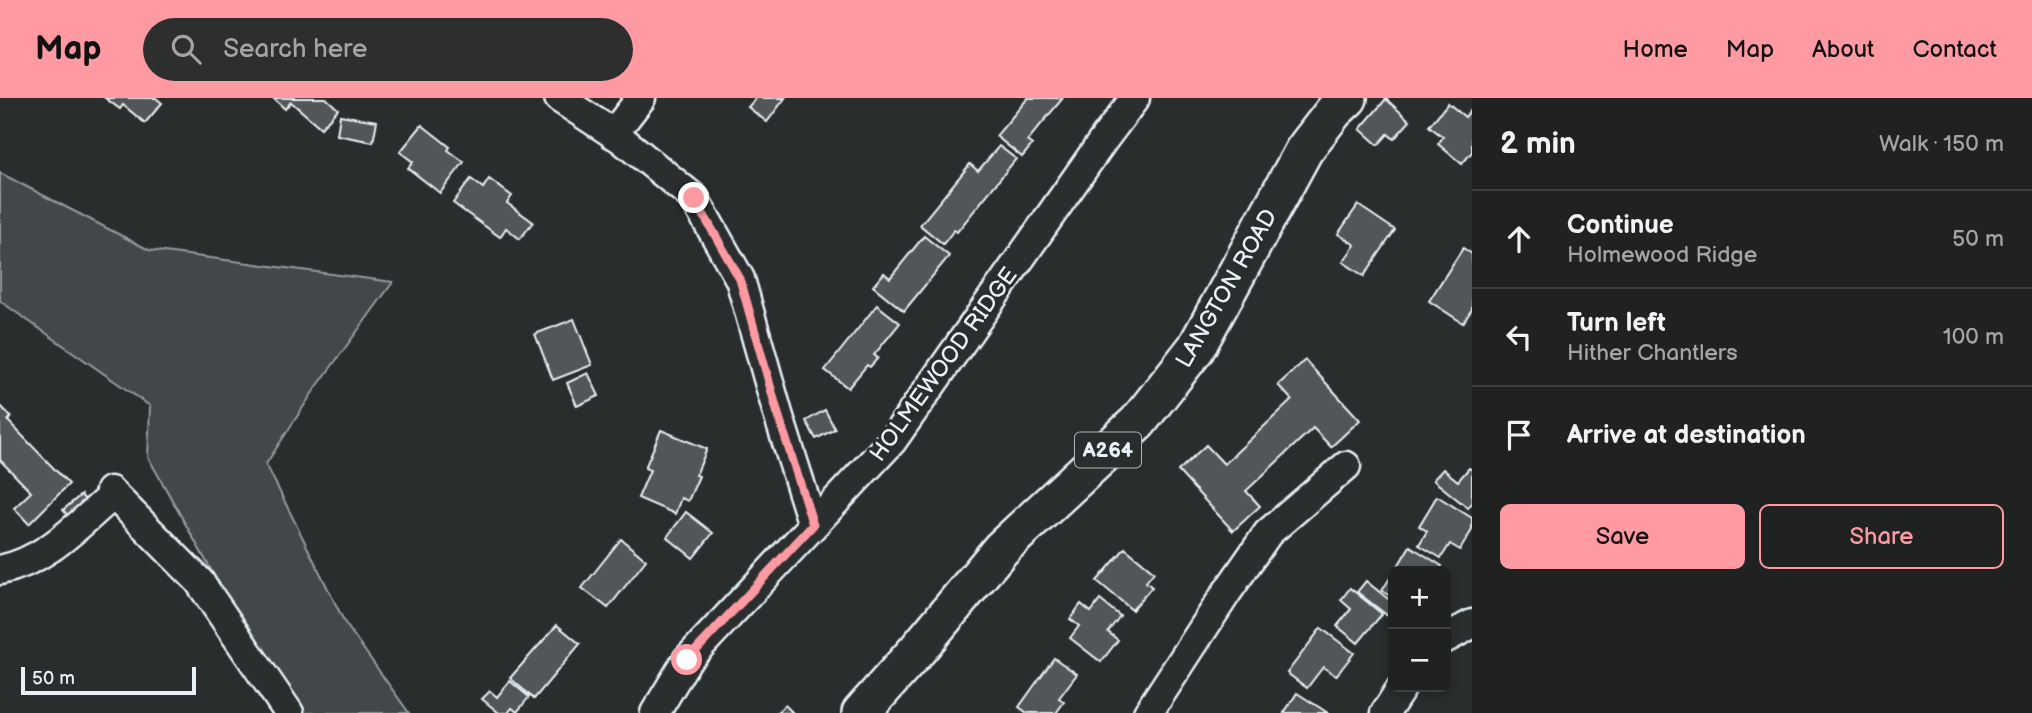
<!DOCTYPE html>
<html lang="en">
<head>
<meta charset="utf-8">
<style>
  body { margin:0; font-family:"Balsamiq Sans",sans-serif; background:#2d2f2f; color:#f1f3f6 }
  .controls { position:absolute; right:21px; bottom:21px; display:grid; overflow:hidden; border-radius:10px; box-shadow:0 4px 10px #0003 }
  .controls button { width:63px; height:63px; display:grid; place-items:center; padding:0; border:0; border-bottom:2px solid #3d3f40; background:#202222; color:#f1f3f6; font:35px sans-serif }
  .scale { position:absolute; left:21px; bottom:18px; width:175px; box-sizing:border-box; padding-left:7px; border:4px solid #e8f1f8; border-top:0; font-size:19px; line-height:24px; white-space:nowrap; color:#e8f1f8; -webkit-text-stroke:5px #2a2d2e; paint-order:stroke }
  .stop { position:absolute; width:21px; height:21px; margin:-16px; border:5px solid #ff9aa2; border-radius:50%; background:#fff }
  .stop.end { background:#ff9aa2; border-color:#fff; box-shadow:0 2px 7px #0008 }
  .list { margin:0; padding:0; list-style:none }
  h2 { display:flex; justify-content:space-between; align-items:center; height:91px; margin:0; padding:0 28px; font-size:30px }
  h2 small { font-size:23px; font-weight:400; color:#a2a4a5 }
  .list li { display:grid; grid-template-columns:46px 1fr auto; gap:21px; align-items:center; box-sizing:border-box; height:98px; padding:0 28px; border-top:2px solid #3d3f40 }
  .list b { display:block; font-size:26px; white-space:nowrap }
  .list p { margin:0; font-size:23px; white-space:nowrap; color:#a2a4a5 }
  .list em { font-size:23px; font-style:normal; color:#a2a4a5 }
  .actions { display:flex; gap:14px; padding:21px 28px }
  .actions a { flex:1; padding:16px 0; border:2px solid #ff9aa2; border-radius:10px; text-align:center; font-size:24px; color:#ff9aa2 }
  .actions .main { background:#ff9aa2; color:#111 }
  .icon { flex:none; width:38px; height:38px; fill:none; stroke:currentColor; stroke-width:2; stroke-linecap:round; stroke-linejoin:round }
  .map { position:relative; flex:none; width:1472px; height:615px; overflow:hidden }
  header { display:flex; align-items:center; gap:42px; box-sizing:border-box; height:98px; padding:0 35px; background:#ff9aa2; color:#111 }
  header strong { font-size:33px }
  nav { display:flex; gap:38px; margin-inline-start:auto; font-size:24px }
  .search { width:490px; height:63px; background:#2d2f2f; display:flex; align-items:center; gap:18px; box-sizing:border-box; padding:0 24px; border-radius:38px; color:#a2a4a5; font-size:26px }
  main { display:flex }
  aside { flex:1; background:#202222 }
  .map>svg:first-child { display:block }
  .green { fill:#424648; stroke:#959ca0; stroke-width:2 }
  .building { fill:#535759; stroke:#e8f1f8; stroke-width:2 }
  .lines { fill:none; stroke-linecap:round; stroke-linejoin:round }
  .minor-casing { stroke:#e8f1f8; stroke-width:33 }
  .major-casing { stroke:#e8f1f8; stroke-width:42 }
  .minor { stroke:#2a2d2e; stroke-width:28 }
  .major { stroke:#2a2d2e; stroke-width:37 }
  .route { stroke:#ff9aa2; stroke-width:9 }
  .labels { text-anchor:middle; stroke-width:6; stroke-linejoin:round; paint-order:stroke }
  .shield { fill:#2a2d2e; stroke:#afb6bb; stroke-width:2 }
  .shield-label { font-size:21px; font-weight:bold; fill:#e8f1f8 }
  .street-label { font-size:23px; fill:#e8f1f8; stroke:#2a2d2e }
</style>
</head>
<body>
<header>
<strong>Map</strong>
<div class="search"><svg class="icon" aria-label="search" viewBox="0 0 24 24"><circle cx="10" cy="10" r="6"/><path d="M15 15l6 6"/></svg>Search here</div>
<nav><a>Home</a><a>Map</a><a>About</a><a>Contact</a></nav>
</header>
<main>
<div class="map">
<svg width="1472" height="615" viewBox="0 0 1472 615">
  <rect width="100%" height="100%" fill="#2a2d2e"/>
  <filter id="ink" filterUnits="userSpaceOnUse"><feTurbulence type="fractalNoise" baseFrequency=".0143" numOctaves="2"/><feDisplacementMap in="SourceGraphic" scale="14" xChannelSelector="R" yChannelSelector="G"/><feConvolveMatrix kernelMatrix="1 2 1 2 8 2 1 2 1" color-interpolation-filters="sRGB"/></filter>
  <g filter="url(#ink)">
    <polygon class="green" points="0,75 149,152 393,184 313,294 266,366 345,525 409,615 291,615 148,359 150,308 0,203"/>
    <g class="building">
      <polygon points="105,0 156,0 162,5 145,25 123,7 120,11"/>
      <polygon points="273,0 326,0 338,11 321,30 291,4 285,11"/>
      <polygon points="756,0 785,0 767,24 748,9"/>
      <polygon points="1028,0 1063,0 1027,43 1032,47 1022,59 996,38"/>
      <polygon points="1386,1 1410,23 1394,41 1388,36 1378,47 1360,31"/>
      <polygon points="1448,5 1465,19 1470,13 1472,14 1472,54 1462,66 1438,46 1443,39 1429,28"/>
      <polygon points="340,17 377,23 373,44 337,37"/>
      <polygon points="422,27 450,49 448,52 464,64 440,95 408,70 413,64 400,54"/>
      <polygon points="999,48 1016,61 957,134 954,132 943,146 920,127 970,66 978,73"/>
      <polygon points="471,81 483,90 489,81 512,98 507,105 533,124 520,141 506,130 500,139 453,105"/>
      <polygon points="1358,107 1395,132 1364,178 1343,164 1355,147 1338,136"/>
      <polygon points="924,138 949,158 904,213 873,188 884,175 890,180"/>
      <polygon points="1463,150 1472,156 1472,211 1463,225 1429,203"/>
      <polygon points="877,207 900,225 874,257 878,260 870,269 867,267 848,290 825,272"/>
      <polygon points="574,221 592,267 553,282 535,236"/>
      <polygon points="1305,262 1360,322 1331,349 1313,330 1246,393 1260,408 1233,433 1178,373 1206,347 1224,366 1292,302 1278,287"/>
      <polygon points="588,275 599,298 577,308 567,285"/>
      <polygon points="0,307 11,319 8,323 69,386 29,426 14,410 31,394 0,362"/>
      <polygon points="825,312 835,331 816,341 806,323"/>
      <polygon points="661,332 707,351 696,377 699,378 688,403 681,400 675,416 638,400 650,372 645,370"/>
      <polygon points="1469,370 1472,372 1472,405 1468,410 1433,382 1443,371 1458,383"/>
      <polygon points="81,397 90,408 72,423 63,412"/>
      <polygon points="1437,398 1472,420 1472,432 1460,452 1450,446 1441,460 1419,447 1427,433 1419,428"/>
      <polygon points="686,414 713,435 693,460 667,439"/>
      <polygon points="621,441 646,462 608,510 582,490"/>
      <polygon points="1410,448 1442,468 1439,473 1395,473"/>
      <polygon points="1125,450 1154,474 1146,484 1152,489 1132,512 1097,483"/>
      <polygon points="1393,475 1393,500 1382,493"/>
      <polygon points="1366,483 1393,505 1393,512 1388,518 1357,494"/>
      <polygon points="1350,490 1382,516 1358,545 1337,528 1351,511 1341,502"/>
      <polygon points="1100,502 1120,518 1108,534 1118,542 1101,564 1070,540 1079,528 1070,521 1081,506 1091,514"/>
      <polygon points="557,527 580,546 534,601 510,580"/>
      <polygon points="1321,530 1354,555 1336,578 1323,569 1307,590 1287,575"/>
      <polygon points="1054,560 1077,576 1059,600 1064,604 1056,615 1027,615 1019,609"/>
      <polygon points="510,583 529,599 517,614 512,610 508,615 499,615 482,601 490,593 497,599"/>
      <polygon points="1297,595 1328,615 1284,615"/>
      <polygon points="785,607 793,615 776,615"/>
    </g>
    <g class="lines">
      <g class="minor-casing">
        <g id="minor">
          <polyline points="559,0 620,40 694,100 740,181 778,316 813,427"/>
          <polyline points="613,36 641,0"/>
          <polyline points="110,393 199,483 289,615"/>
          <path d="M0,472c46,-9 79,-46 113,-75"/>
          <polyline points="1446,540 1472,526"/>
          <polyline points="655,615 687,562 892,343 1104,41 1135,0"/>
          <polyline points="1148,615 1227,494 1268,435 1346,368"/>
          <polyline points="1385,615 1402,589"/>
        </g>
      </g>
      <g class="major-casing">
        <polyline id="major" points="861,615 918,551 1001,451 1138,324 1196,250 1304,52 1334,13 1348,0"/>
      </g>
      <use href="#minor" class="minor"/>
      <use href="#major" class="major"/>
    </g>
  </g>
  <g class="lines" filter="url(#ink)">
    <polyline class="route" points="687,562 813,427 778,316 740,181 694,100"/>
  </g>
  <g class="labels">
    <rect class="shield" x="1075" y="334.5" width="66" height="35" rx="5"/>
    <g class="shield-label">
      <text x="1108" y="359">A264</text>
    </g>
    <g class="street-label">
      <text transform="translate(1226 190) rotate(-60)" y="8">LANGTON ROAD</text>
      <text transform="translate(943 266) rotate(-54)" y="8">HOLMEWOOD RIDGE</text>
    </g>
  </g>
</svg>
<div class="controls">
<button>+</button>
<button>−</button>
</div>
<div class="scale">50 m</div>
<div class="stop" style="left:687px;top:562px"></div>
<div class="stop end" style="left:694px;top:100px"></div>
</div>
<aside>
<h2>2 min<small>Walk · 150 m</small></h2>
<ul class="list">
<li><svg class="icon" aria-label="ahead" viewBox="0 0 24 24"><path d="M12 20V5M6 11l6-6 6 6"/></svg><div><b>Continue</b><p>Holmewood Ridge</p></div><em>50 m</em></li>
<li><svg class="icon" aria-label="left" viewBox="0 0 24 24"><path d="M17 20v-9H6M10 6l-5 5 5 5"/></svg><div><b>Turn left</b><p>Hither Chantlers</p></div><em>100 m</em></li>
<li><svg class="icon" aria-label="arrive" viewBox="0 0 24 24"><path d="M6 21V4h12l-3 4 3 4H6"/></svg><div><b>Arrive at destination</b></div></li>
</ul>
<div class="actions"><a class="main">Save</a><a>Share</a></div>
</aside>
</main>
</body>
</html>
